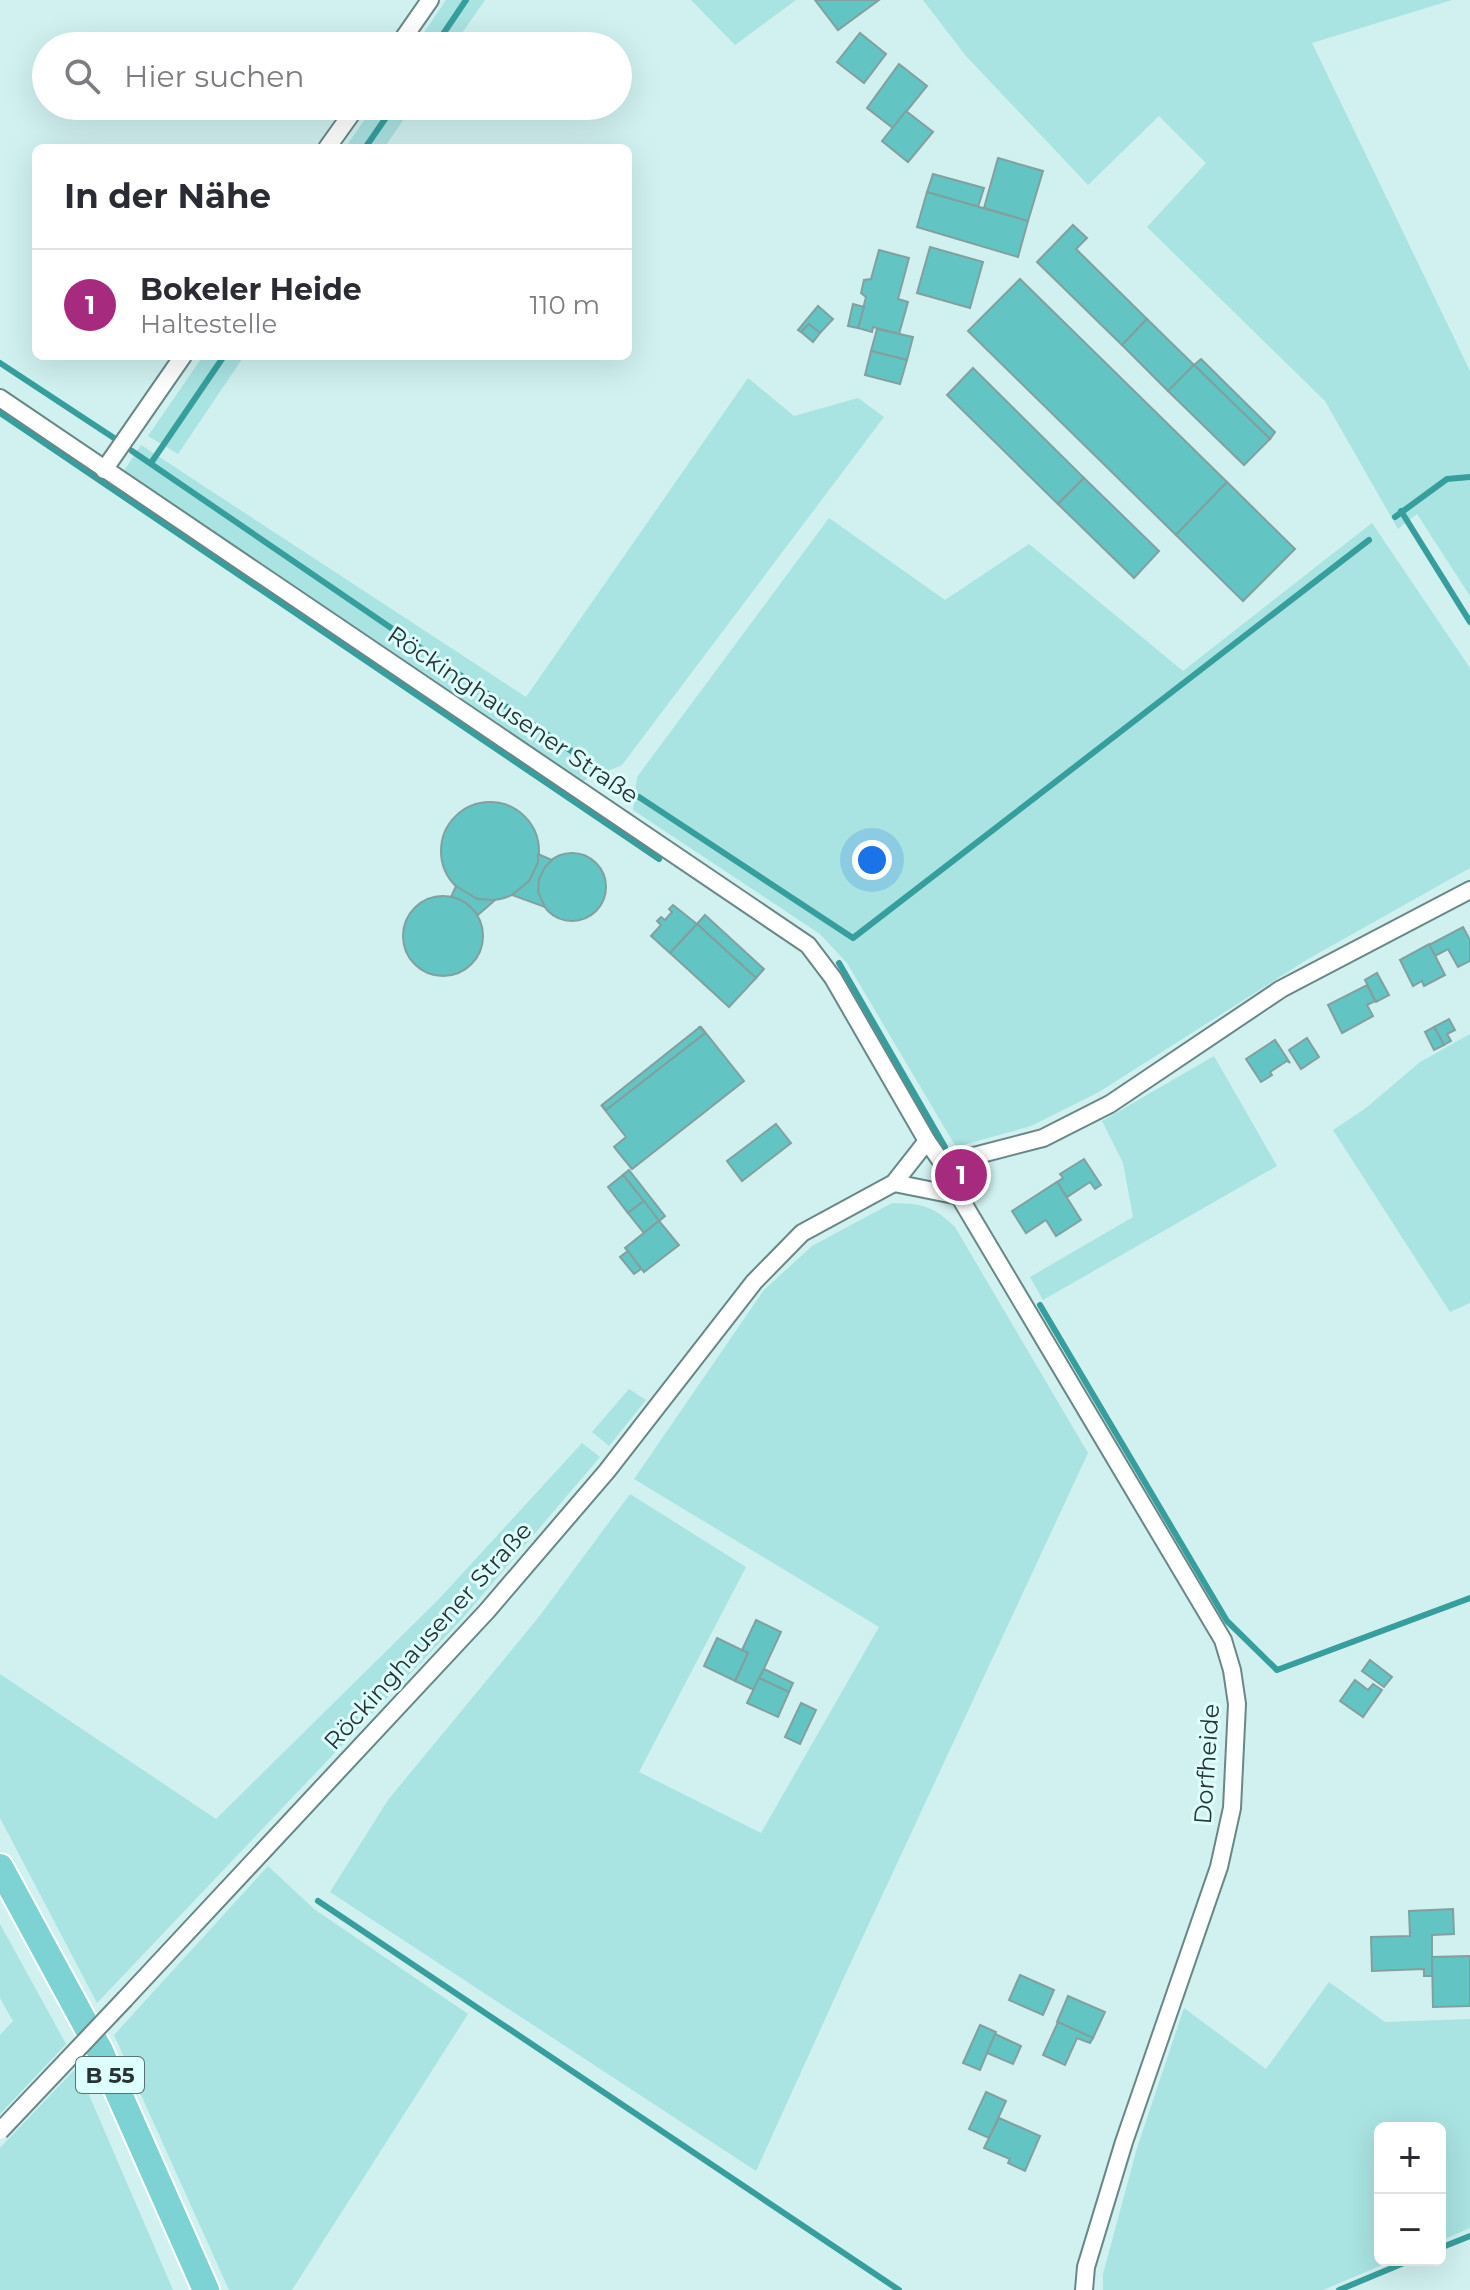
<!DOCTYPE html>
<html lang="de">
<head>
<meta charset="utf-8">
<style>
  body { margin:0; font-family:Montserrat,sans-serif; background:#f7f7f7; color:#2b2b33 }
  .controls { position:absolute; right:24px; bottom:24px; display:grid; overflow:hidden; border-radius:12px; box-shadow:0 8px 32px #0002 }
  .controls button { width:72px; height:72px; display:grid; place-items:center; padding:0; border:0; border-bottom:2px solid #e1e1e2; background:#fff; color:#2b2b33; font:40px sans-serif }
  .you { position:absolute; left:872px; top:860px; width:28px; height:28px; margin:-20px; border:6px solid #fff; border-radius:50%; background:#1a73e8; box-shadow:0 0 0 12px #1a73e833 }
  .badge { display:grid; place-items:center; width:52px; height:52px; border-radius:50%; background:#a62b7e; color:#fff; font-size:26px; font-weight:700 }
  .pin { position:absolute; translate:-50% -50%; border:4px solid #fff; box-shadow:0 2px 8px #0006 }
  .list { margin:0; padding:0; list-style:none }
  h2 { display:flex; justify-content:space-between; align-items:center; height:104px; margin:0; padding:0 32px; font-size:34px }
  h2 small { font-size:26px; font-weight:400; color:#7c7c81 }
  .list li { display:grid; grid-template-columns:52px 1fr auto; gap:24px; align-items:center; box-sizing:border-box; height:112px; padding:0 32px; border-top:2px solid #e1e1e2 }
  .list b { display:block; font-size:30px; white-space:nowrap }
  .list p { margin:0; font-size:26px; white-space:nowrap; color:#7c7c81 }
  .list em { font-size:26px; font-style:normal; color:#7c7c81 }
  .icon { flex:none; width:44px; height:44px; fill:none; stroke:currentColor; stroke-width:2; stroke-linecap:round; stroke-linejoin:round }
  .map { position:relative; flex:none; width:1470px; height:2290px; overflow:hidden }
  .search { position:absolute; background:#fff; box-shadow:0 8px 32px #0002; left:32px; top:32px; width:600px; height:88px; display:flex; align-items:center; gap:20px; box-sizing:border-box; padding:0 28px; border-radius:44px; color:#7c7c81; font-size:30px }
  .panel { position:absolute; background:#fff; box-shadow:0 8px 32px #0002; left:32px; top:144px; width:600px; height:216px; border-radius:12px }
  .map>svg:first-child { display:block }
  .green { fill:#a9e3e2 }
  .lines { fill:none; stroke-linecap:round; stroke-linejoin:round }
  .stream { stroke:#369f9d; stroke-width:6 }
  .building { fill:#62c5c4; stroke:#81a09f; stroke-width:2 }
  .street-casing { stroke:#698787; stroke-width:20 }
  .primary-casing { stroke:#fff; stroke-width:30 }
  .street { stroke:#fff; stroke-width:16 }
  .primary { stroke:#7dd3d3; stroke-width:26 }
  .street-bridge-casing { stroke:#698787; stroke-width:20; stroke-linecap:butt }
  .street-bridge { stroke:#fff; stroke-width:16 }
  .labels { text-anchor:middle; stroke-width:6; stroke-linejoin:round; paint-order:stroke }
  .shield { fill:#ddfffe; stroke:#5e7171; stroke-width:2 }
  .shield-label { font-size:22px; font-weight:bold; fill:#273434 }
  .street-label { font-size:24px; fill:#273434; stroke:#ddfffe }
</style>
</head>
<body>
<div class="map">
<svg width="1470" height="2290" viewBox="0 0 1470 2290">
  <rect width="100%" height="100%" fill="#d0f1f0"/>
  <g class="green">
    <polygon points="446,0 485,0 453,46 415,46"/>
    <polygon points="691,0 796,0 735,45"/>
    <polygon points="923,0 1452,0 1312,43 1470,371 1470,596 1417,514 1398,529 1325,401 1147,227 1206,163 1159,116 1088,185 966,56"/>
    <polygon points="374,106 413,106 384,148 345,148"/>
    <polygon points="203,356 244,356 178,454 148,436"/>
    <polygon points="748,378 794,416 858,398 884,417 622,765 583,781 123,472 141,445 526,697"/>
    <polygon points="829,518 945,600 1029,544 1183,671 1372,523 1470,668 1470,868 1308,959 1099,1092 1031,1126 956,1147 847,963 820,934 633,810 637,777"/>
    <polygon points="1470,1034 1470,1303 1450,1312 1333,1130 1366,1108 1420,1062"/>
    <polygon points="1214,1056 1277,1166 1043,1300 1030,1277 1133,1217 1123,1163 1102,1121"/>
    <path d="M892,1203c31,1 40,2 63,24l133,226 -242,520 -90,198 -426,-279 58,-92 150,-182 92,-124 116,73 -107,205 122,61 118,-206 -245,-148 130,-189 48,-44z"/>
    <polygon points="629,1389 646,1400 609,1446 592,1432"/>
    <polygon points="582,1443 600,1457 461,1620 97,2003 0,1818 0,1674 216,1819 438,1600"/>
    <polygon points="268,1866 314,1909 468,2014 292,2290 229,2290 114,2035"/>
    <polygon points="0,1924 66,2044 0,2114 0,2035 13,2021 0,1998"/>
    <polygon points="1329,1982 1385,2022 1470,2019 1470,2228 1440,2241 1440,2128 1380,2128 1380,2260 1394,2260 1323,2290 1103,2290 1103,2274 1137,2148 1184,2008 1266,2069"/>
    <polygon points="77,2067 173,2290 0,2290 0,2148"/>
  </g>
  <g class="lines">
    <g class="stream">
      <polyline points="435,46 466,0"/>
      <polyline points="365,148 394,106"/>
      <polyline points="0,363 114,438"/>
      <polyline points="0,413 659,859"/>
      <polyline points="132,451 608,776"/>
      <polyline points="151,463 224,356"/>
      <polyline points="1401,511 1470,622"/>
      <polyline points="1395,517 1447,479 1470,477"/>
      <polyline points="639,797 853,938 1369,540"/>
      <polyline points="839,963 945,1147"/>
      <polyline points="1040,1305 1227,1621 1277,1670 1470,1598"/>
      <polyline points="318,1901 899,2290"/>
      <polyline points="1440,2248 1470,2236"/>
      <polyline points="1339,2290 1411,2260"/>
    </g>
  </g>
  <g class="building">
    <polygon points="815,0 879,0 838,30"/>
    <polygon points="860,33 886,54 864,83 837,62"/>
    <polygon points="899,64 927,86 893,128 867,108"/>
    <polygon points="906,111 933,132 908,162 882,141"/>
    <polygon points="998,158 1043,171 1028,221 984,208"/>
    <polygon points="933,174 984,188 978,207 927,192"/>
    <polygon points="927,192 1028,221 1018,257 917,227"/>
    <polygon points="1073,225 1087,238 1076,249 1147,319 1122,345 1037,262"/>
    <polygon points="930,247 983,262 970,308 917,293"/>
    <polygon points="879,250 909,258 898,299 908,302 899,334 873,327 872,332 858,328 866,297 861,293 864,280 871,279"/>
    <polygon points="1020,279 1227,482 1176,535 968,331"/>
    <polygon points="853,304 864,307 858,328 848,326"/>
    <polygon points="818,306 833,319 820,333 809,324 801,332 798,330"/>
    <polygon points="1147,319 1194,365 1168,391 1122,345"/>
    <polygon points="809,324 820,333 813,342 801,332"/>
    <polygon points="877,329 913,337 907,360 871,351"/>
    <polygon points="871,351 907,360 900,384 865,375"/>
    <polygon points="1201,359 1275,432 1270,439 1194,365"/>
    <polygon points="1194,365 1270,439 1244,465 1168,391"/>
    <polygon points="973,368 1084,478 1058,504 947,395"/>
    <polygon points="1084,478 1159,551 1134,578 1058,504"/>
    <polygon points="1227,482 1295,549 1243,601 1176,535"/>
    <circle cx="490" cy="851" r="49"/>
    <circle cx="572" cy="887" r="34"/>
    <polygon points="538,854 552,860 545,867 539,879 538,892 545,907 512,895 529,881 538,863"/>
    <polygon points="456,886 477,899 495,900 478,915 467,904 451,897"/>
    <circle cx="443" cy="936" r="40"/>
    <polygon points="673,905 697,924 670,953 651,936 661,925 657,921 661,917 665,920 672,912 669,909"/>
    <polygon points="705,915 764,969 756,978 697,924"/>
    <polygon points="697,924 756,978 729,1007 670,953"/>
    <polygon points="1463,927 1470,940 1470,961 1458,967 1448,949 1435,956 1429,945"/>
    <polygon points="1429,944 1445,975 1424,986 1422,981 1413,986 1400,960"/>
    <polygon points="1377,973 1389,995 1376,1002 1365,980"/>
    <polygon points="1367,985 1375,1001 1367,1005 1373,1016 1342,1033 1328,1005"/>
    <polygon points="1449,1019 1455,1030 1447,1034 1451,1041 1444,1045 1434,1027"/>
    <polygon points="700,1027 701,1027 744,1081 632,1169 614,1147 626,1137 601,1105 606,1110 705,1033"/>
    <polygon points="700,1027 705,1033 606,1110 602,1105"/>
    <polygon points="1434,1027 1444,1045 1434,1050 1425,1032"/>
    <polygon points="1307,1038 1319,1057 1301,1069 1289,1050"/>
    <polygon points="1275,1040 1290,1063 1287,1061 1270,1072 1272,1075 1261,1082 1246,1059"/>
    <polygon points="776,1124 791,1143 742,1181 727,1161"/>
    <polygon points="1084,1159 1101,1185 1095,1189 1090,1182 1067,1197 1057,1182 1063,1178 1060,1174"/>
    <polygon points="629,1170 665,1216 659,1221 623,1175"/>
    <polygon points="623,1175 644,1201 628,1213 608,1187"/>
    <polygon points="1057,1182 1081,1220 1056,1236 1046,1220 1026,1233 1012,1211"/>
    <polygon points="644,1201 659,1221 644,1233 628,1213"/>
    <polygon points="659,1221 679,1245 644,1272 625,1248"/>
    <polygon points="628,1251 641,1269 634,1274 620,1257"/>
    <polygon points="756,1620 781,1632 754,1690 735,1681 748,1653 742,1650"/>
    <polygon points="717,1638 748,1653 735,1681 704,1666"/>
    <polygon points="1370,1660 1392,1677 1384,1687 1362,1671"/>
    <polygon points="764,1669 793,1683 789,1692 759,1678"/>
    <polygon points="759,1678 789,1692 778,1717 747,1703"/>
    <polygon points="1355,1680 1368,1690 1373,1684 1382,1690 1363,1717 1340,1701"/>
    <polygon points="801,1703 816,1710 800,1744 785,1737"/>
    <polygon points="1453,1909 1454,1934 1432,1935 1432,1976 1424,1976 1424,1969 1372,1971 1371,1937 1410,1936 1409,1911"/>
    <polygon points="1470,1956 1470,2006 1433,2007 1432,1957"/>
    <polygon points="1020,1975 1054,1990 1043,2015 1009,2000"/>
    <polygon points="1068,1996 1105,2012 1093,2038 1057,2022"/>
    <polygon points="1058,2022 1093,2038 1090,2043 1077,2038 1065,2065 1043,2055"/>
    <polygon points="980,2025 996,2032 980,2070 963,2063"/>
    <polygon points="995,2034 1021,2046 1013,2064 987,2053"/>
    <polygon points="986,2092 1006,2101 989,2138 969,2129"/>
    <polygon points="999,2118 1040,2136 1025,2171 1008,2163 1010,2159 984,2148"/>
  </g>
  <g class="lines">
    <g class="street-casing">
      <g id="street">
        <polyline points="398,46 430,0"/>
        <polyline points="327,148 357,106"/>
        <polyline points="0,398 808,945 833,978 927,1141 943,1164 959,1196 1223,1640 1232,1670 1237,1704 1232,1808 1219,1867 1124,2142 1086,2267 1084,2290"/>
        <polyline points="104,470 183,356"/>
        <polyline points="943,1164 1043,1138 1110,1104 1281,989 1470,890"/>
        <polyline points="894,1183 959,1196"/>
        <polyline points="125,1999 487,1611 607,1471 754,1282 802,1233 894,1183 927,1141"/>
      </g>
    </g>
    <g class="primary-casing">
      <polyline id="primary" points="0,1867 100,2051 206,2290"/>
    </g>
    <use href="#street" class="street"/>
    <use href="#primary" class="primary"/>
    <g class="street-bridge-casing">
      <polyline id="street-bridge" points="0,2131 125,1999"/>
    </g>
    <use href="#street-bridge" class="street-bridge"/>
  </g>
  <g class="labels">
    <rect class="shield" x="76" y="2057" width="68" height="36" rx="6"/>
    <g class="shield-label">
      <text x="110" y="2083">B 55</text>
    </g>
    <g class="street-label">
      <text transform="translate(513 715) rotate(34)" y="8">Röckinghausener Straße</text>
      <text transform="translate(428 1636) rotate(-48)" y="8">Röckinghausener Straße</text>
      <text transform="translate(1207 1764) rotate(-86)" y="8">Dorfheide</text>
    </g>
  </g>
</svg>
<div class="controls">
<button>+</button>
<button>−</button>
</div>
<div class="you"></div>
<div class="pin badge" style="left:961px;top:1175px">1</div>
<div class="search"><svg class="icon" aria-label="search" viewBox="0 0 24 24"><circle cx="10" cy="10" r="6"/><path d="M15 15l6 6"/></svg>Hier suchen</div>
<section class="panel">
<h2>In der Nähe<small></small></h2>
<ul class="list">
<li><span class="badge">1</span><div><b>Bokeler Heide</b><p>Haltestelle</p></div><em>110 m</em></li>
</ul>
</section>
</div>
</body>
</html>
